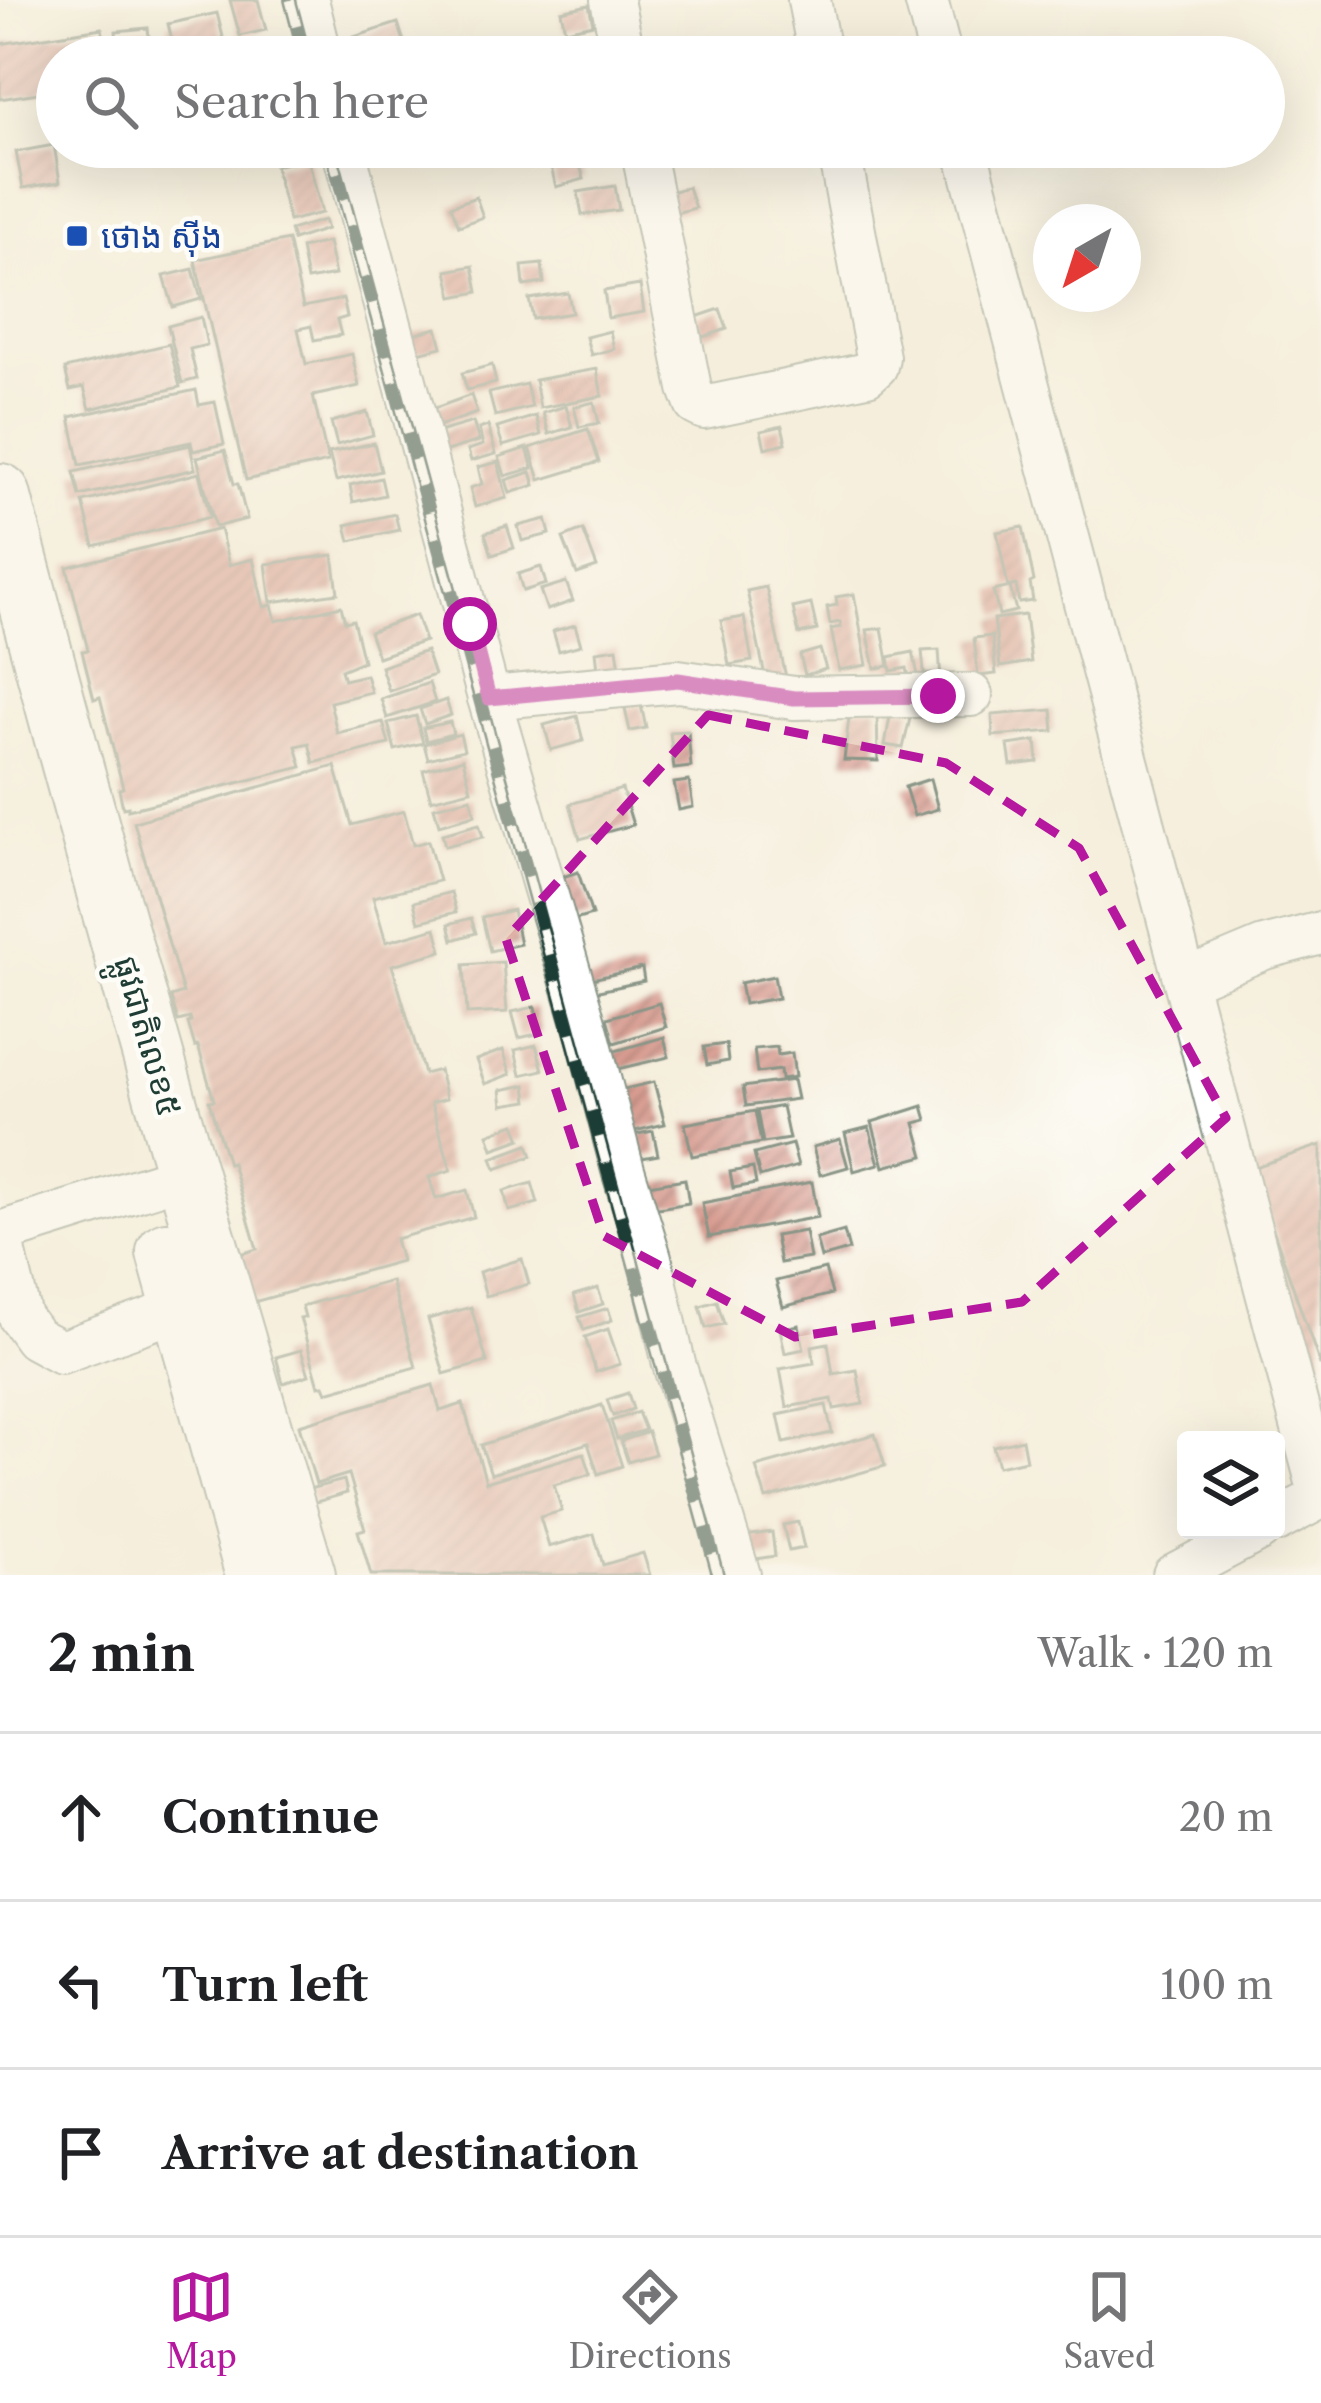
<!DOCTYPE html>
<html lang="en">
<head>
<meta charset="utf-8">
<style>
  body { margin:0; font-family:"Libre Caslon Text","Noto Sans Khmer",serif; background:#f6f6f6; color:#202124 }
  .controls { position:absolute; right:36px; bottom:36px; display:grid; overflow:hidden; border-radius:12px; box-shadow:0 12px 48px #0002 }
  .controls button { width:108px; height:108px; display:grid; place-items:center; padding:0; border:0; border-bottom:3px solid #e0e0e0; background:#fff; color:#202124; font:60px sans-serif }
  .compass { position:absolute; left:1033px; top:204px; width:108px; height:108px; border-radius:50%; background:#fff; box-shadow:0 12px 48px #0002; rotate:219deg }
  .stop { position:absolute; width:36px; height:36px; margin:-27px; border:9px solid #b5179e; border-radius:50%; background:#fff }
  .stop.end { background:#b5179e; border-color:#fff; box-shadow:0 3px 12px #0008 }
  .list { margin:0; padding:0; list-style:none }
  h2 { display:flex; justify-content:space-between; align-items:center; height:156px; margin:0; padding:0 48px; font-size:51px }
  h2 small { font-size:39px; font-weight:400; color:#757577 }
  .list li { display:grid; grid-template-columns:78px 1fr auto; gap:36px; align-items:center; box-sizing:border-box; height:168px; padding:0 48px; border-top:3px solid #e0e0e0 }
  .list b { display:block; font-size:45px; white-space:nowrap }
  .list em { font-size:39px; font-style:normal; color:#757577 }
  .icon { flex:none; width:66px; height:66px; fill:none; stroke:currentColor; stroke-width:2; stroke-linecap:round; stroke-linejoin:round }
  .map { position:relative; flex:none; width:1321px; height:1575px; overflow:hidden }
  .search { position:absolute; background:#fff; box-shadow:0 12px 48px #0002; left:36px; right:36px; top:36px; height:132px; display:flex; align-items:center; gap:30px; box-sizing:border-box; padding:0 42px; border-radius:66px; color:#757577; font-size:45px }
  .sheet { height:660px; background:#fff }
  nav { display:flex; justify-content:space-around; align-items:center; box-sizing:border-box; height:168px; border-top:3px solid #e0e0e0; background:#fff; font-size:33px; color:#757577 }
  nav a { display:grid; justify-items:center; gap:6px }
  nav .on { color:#b5179e }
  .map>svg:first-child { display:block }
  .building { fill:url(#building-hatch) }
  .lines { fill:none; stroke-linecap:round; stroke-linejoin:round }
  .minor-casing { stroke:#8a9688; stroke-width:46 }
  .highway-casing { stroke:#8a9688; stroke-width:64 }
  .minor { stroke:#fff; stroke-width:42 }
  .highway { stroke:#fff; stroke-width:60 }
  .rail-casing { stroke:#1f3d34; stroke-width:14 }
  .rail { stroke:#fdfcf7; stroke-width:9; stroke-dasharray:27; stroke-linecap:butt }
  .route { stroke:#b5179e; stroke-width:15 }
  .marked { fill:none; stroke:#b5179e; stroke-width:9; stroke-dasharray:24 15; stroke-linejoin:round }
  .transit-dot { fill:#1a4fb4; stroke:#fdfcf7; stroke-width:4.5 }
  .labels { text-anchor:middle; stroke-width:9; stroke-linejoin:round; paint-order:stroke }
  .transit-label { font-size:33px; fill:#164399; stroke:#fdfcf7; text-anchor:start }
  .street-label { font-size:33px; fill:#1f3d34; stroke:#fdfcf7 }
</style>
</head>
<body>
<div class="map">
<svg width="1321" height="1575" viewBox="0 0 1321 1575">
  <defs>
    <pattern id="building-hatch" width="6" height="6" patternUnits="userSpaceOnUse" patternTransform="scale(3)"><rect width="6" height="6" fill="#d7998d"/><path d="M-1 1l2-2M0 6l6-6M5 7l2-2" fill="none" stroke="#ae7e74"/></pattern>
  </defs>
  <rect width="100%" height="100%" fill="#fdfcf7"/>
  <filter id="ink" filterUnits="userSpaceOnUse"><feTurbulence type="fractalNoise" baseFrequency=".00833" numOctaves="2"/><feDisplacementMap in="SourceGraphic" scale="24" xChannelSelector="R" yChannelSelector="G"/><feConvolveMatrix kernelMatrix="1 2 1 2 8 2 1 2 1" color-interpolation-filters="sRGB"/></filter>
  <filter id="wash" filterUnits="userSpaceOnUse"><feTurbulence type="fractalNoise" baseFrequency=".004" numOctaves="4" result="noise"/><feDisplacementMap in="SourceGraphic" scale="48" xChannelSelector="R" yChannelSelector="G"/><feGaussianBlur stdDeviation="2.7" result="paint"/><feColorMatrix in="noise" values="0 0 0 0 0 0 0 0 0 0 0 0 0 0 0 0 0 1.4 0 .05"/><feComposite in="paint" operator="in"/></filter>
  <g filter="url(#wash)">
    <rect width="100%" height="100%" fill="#f5eedc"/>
    <g id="blocks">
      <g class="building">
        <polygon points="230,0 258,0 266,30 240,36"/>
        <polygon points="589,5 593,24 565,30 561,11"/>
        <polygon points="217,13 228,57 176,57 168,24"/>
        <polygon points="398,23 408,54 398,57 333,57 329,45"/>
        <polygon points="102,28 107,57 57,57 57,90 0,99 0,44"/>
        <polygon points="148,28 151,57 118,57 116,31"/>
        <polygon points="54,145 60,182 23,188 16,152"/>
        <polygon points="576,152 584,179 556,187 549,159"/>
        <polygon points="308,158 322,213 289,221 275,166"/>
        <polygon points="615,186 619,210 582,215 578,192"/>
        <polygon points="688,187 695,208 672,214 666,193"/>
        <polygon points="476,197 483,217 459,226 451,206"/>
        <polygon points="324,220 327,229 293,240 290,230"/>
        <polygon points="288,240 303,307 343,299 347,317 337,320 341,335 314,340 311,326 298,329 306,364 352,354 359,386 313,396 328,462 246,480 195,260"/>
        <polygon points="328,242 335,275 307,280 301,248"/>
        <polygon points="542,264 544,283 524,286 522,266"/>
        <polygon points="473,266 478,292 453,297 447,271"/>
        <polygon points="193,269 201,299 173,307 164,276"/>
        <polygon points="640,285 644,312 608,318 604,291"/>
        <polygon points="568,293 572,313 533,319 529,299"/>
        <polygon points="720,309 727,329 703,337 696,317"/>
        <polygon points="201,317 207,345 190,349 197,379 182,383 168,326"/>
        <polygon points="437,328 442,347 407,356 401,337"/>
        <polygon points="610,331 614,349 591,355 586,337"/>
        <polygon points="169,344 180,387 90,409 84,387 70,390 65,369"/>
        <polygon points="492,365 496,383 467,390 462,373"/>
        <polygon points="597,369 602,396 540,408 535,380"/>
        <polygon points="526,384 532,407 495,416 489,393"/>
        <polygon points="196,390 199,405 215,402 224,444 193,451 191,442 80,465 70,417"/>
        <polygon points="471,395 477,413 422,432 416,415"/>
        <polygon points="594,402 599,423 579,427 574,407"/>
        <polygon points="566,406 572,427 549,434 543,413"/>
        <polygon points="367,412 373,435 337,445 331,422"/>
        <polygon points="536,416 541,435 503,446 497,428"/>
        <polygon points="473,422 479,441 443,452 425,436"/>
        <polygon points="488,426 496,454 471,461 468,450 483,445 479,429"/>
        <polygon points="782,426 786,443 765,448 761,431"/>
        <polygon points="588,429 599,462 540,480 530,448"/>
        <polygon points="374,443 381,471 336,481 329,453"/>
        <polygon points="190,445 195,469 80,496 74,472"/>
        <polygon points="527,448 533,468 505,476 499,457"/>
        <polygon points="225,450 234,484 238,484 247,519 215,527 197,457"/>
        <polygon points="498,462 507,498 475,507 470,488 482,484 478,467"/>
        <polygon points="531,472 535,485 510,493 506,480"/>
        <polygon points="199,473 210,517 94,546 83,502"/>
        <polygon points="381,478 385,495 353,502 350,485"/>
        <polygon points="395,514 399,530 350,541 346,525"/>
        <polygon points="546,519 550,534 522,541 518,526"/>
        <polygon points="507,526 514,548 492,555 485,533"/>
        <polygon points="1023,527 1034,581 1030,583 1033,601 1019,603 1016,585 1008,587 997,532"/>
        <polygon points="220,529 229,565 253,559 264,607 272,605 276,621 341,606 345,622 353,620 363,661 341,670 344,680 366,675 371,692 330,702 337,733 383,722 389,744 314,763 309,743 296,746 302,767 128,810 128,807 123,808 119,789 123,788 100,697 94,699 82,651 88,650 67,567"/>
        <polygon points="583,530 597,567 577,574 563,538"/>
        <polygon points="333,555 338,593 271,602 266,564"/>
        <polygon points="541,567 546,584 523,591 518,574"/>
        <polygon points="566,582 573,601 547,610 540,590"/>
        <polygon points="766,587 788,686 768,690 747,591"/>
        <polygon points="1010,587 1016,611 999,615 993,591"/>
        <polygon points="854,594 867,665 839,670 831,629 841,627 840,622 830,624 827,607 837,605 836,597"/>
        <polygon points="811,604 817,630 799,634 793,608"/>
        <polygon points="416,615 425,641 378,657 369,632"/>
        <polygon points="1025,615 1031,662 1000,667 994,619"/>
        <polygon points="744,617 752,661 729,665 721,621"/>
        <polygon points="575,625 581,645 559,651 553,631"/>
        <polygon points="882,628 889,666 875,668 867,630"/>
        <polygon points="992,636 996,674 978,676 974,638"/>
        <polygon points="617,648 621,675 599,678 596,651"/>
        <polygon points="820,649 826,669 805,675 800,655"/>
        <polygon points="939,650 941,680 925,682 922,651"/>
        <polygon points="426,651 434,675 389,691 381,667"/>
        <polygon points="913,652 919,680 910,681 907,668 891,671 889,657"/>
        <polygon points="429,683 435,702 387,718 381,699"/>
        <polygon points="446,700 451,715 425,724 420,709"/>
        <polygon points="641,705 646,728 630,731 625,709"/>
        <polygon points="892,705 912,710 903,748 885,745"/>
        <polygon points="877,707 878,761 844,760 850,709"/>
        <polygon points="1052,710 1054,731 993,736 992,715"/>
        <polygon points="416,716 423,743 395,750 388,723"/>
        <polygon points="577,716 583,741 551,750 544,725"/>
        <polygon points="450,722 453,734 426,741 423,728"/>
        <polygon points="688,731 691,767 674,769 670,732"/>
        <polygon points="460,734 464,750 428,759 424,744"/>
        <polygon points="1036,741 1038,762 1011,765 1008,745"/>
        <polygon points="463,759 471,790 431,800 423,770"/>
        <polygon points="335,766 352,825 404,811 413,845 428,841 439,881 373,897 386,942 436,928 442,951 392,965 424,1074 439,1070 446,1099 431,1103 451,1170 429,1177 436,1199 467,1190 474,1217 395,1239 401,1261 254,1302 241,1254 257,1249 232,1163 228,1164 216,1125 209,1101 214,1100 198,1046 195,1047 188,1023 191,1022 190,1018 178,1021 171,997 183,993 134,822"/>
        <polygon points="930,779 938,809 914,816 905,787"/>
        <polygon points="689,781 693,807 679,810 674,783"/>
        <polygon points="622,789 633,825 580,839 570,804"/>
        <polygon points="471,798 475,815 439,825 434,807"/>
        <polygon points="479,824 483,837 445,846 442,834"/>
        <polygon points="578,872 592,915 571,921 550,881"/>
        <polygon points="451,892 456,912 419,922 414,902"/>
        <polygon points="513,910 520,944 490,951 482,917"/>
        <polygon points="471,918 476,933 453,940 449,924"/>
        <polygon points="503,962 507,1012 467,1014 464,965"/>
        <polygon points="642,968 644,981 581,995 578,982"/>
        <polygon points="774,976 778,998 744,1004 740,983"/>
        <polygon points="659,1003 666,1027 614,1043 607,1018"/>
        <polygon points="535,1007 541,1033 519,1038 512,1012"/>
        <polygon points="664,1037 669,1057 605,1072 601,1055"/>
        <polygon points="726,1044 728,1061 707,1065 704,1047"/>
        <polygon points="536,1045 543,1070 521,1075 515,1050"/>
        <polygon points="777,1047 778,1055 792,1053 795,1077 781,1079 780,1070 757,1073 754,1049"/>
        <polygon points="503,1050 511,1074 485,1084 476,1060"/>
        <polygon points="793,1080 797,1099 746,1106 743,1087"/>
        <polygon points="654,1082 665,1124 617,1135 607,1093"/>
        <polygon points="526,1085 528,1101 503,1105 501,1090"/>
        <polygon points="782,1106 789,1139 763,1143 757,1111"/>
        <polygon points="923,1106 927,1120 915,1123 924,1156 884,1167 872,1122"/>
        <polygon points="755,1111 761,1143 692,1156 685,1124"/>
        <polygon points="515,1124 521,1139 493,1149 488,1134"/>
        <polygon points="869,1127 879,1164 854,1171 845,1133"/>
        <polygon points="653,1131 658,1155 626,1161 622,1137"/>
        <polygon points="840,1139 848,1167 820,1175 813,1147"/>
        <polygon points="792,1144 798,1166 760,1177 754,1154"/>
        <polygon points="528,1145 532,1156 496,1169 492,1158"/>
        <polygon points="1321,1145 1321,1365 1320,1365 1252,1168"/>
        <polygon points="753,1168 756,1184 733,1188 730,1172"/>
        <polygon points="685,1179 689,1203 652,1209 648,1185"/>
        <polygon points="812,1182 818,1217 709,1237 702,1203"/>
        <polygon points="532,1183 538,1203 509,1211 504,1191"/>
        <polygon points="805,1231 810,1258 780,1263 775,1236"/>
        <polygon points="844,1231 849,1250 821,1258 816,1239"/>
        <polygon points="522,1259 529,1284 486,1296 479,1272"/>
        <polygon points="825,1269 832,1294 783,1307 776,1281"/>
        <polygon points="391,1281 416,1367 327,1392 324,1385 319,1386 300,1318 305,1317 302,1306"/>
        <polygon points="598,1288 603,1304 579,1312 574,1295"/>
        <polygon points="717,1301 724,1324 706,1328 700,1306"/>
        <polygon points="471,1307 487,1362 444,1374 428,1319"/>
        <polygon points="608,1308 612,1320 584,1330 579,1317"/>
        <polygon points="799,1325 804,1349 785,1353 780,1329"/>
        <polygon points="608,1329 620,1364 596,1372 585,1337"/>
        <polygon points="828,1343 833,1374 857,1370 863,1404 834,1409 832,1399 787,1407 780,1369 814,1363 812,1346"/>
        <polygon points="301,1350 309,1375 283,1383 276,1357"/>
        <polygon points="433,1385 440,1411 463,1404 486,1482 584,1453 591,1474 554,1485 562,1511 540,1517 549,1547 594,1534 603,1565 643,1553 650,1575 371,1575 358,1531 365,1529 349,1474 316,1484 299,1425"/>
        <polygon points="628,1393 633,1409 613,1416 607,1400"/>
        <polygon points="602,1405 622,1466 598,1474 588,1443 491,1474 481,1445"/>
        <polygon points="826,1405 832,1433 784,1443 778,1415"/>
        <polygon points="638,1412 645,1430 617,1439 611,1421"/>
        <polygon points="648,1432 655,1454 628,1462 621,1441"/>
        <polygon points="875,1434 885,1466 766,1499 756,1467"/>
        <polygon points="1022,1439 1026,1460 998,1466 993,1446"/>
        <polygon points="344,1480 347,1493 313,1503 309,1489"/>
        <polygon points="798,1522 804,1548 789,1551 783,1525"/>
        <polygon points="772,1532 775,1556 742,1561 738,1537"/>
      </g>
    </g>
  </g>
  <g filter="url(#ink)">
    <use href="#blocks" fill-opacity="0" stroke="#8a9688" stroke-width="3"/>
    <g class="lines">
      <g class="minor-casing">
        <g id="minor">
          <polyline points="307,0 321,57"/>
          <polyline points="612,0 624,57"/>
          <polyline points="809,0 820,57"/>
          <polyline points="926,0 941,57"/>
          <polyline points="343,147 489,698 588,1036 623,1170 650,1258 674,1364 739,1575"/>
          <polyline points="642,147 690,388 696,404 704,408 867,374 876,366 878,357 838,147"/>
          <polyline points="965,147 1321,1497 1276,1521"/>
          <polyline points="489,698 678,681 794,698 971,695"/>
          <polyline points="1185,981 1264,948 1321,933"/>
          <polyline points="0,1233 20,1317 35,1338 61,1352 182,1308"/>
          <polyline points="0,1233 188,1174"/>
          <polyline points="1174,1575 1259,1530"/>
        </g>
      </g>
      <g class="highway-casing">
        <g id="highway">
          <path d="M0,494c94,362 197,722 305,1081"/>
          <polyline points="167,1252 256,1575"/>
        </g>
      </g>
      <use href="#minor" class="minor"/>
      <use href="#highway" class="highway"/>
      <g class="rail-casing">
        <g id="rail">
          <polyline points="290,0 305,57"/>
          <polyline points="330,147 718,1575"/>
        </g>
      </g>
      <use href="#rail" class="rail"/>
    </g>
  </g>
  <g class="lines" filter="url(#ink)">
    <polyline class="route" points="470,624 489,698 678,680 794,698 938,696"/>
  </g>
  <path d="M0 0H1321V1575H0ZM708,715l238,48 133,85 147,270 -204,184 -227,35 -191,-101 -98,-297z" fill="#f5eedc" fill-opacity=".55" fill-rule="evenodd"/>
  <path class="marked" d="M708,715l238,48 133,85 147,270 -204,184 -227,35 -191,-101 -98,-297z"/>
  <rect class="transit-dot" x="65" y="224" width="24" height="24" rx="6"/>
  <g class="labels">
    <g class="transit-label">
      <text x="101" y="248">ថោង ស៊ីង</text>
    </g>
    <g class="street-label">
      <text transform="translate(148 1036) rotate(74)" y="12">ផ្លូវជាតិលេខ៥</text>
    </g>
  </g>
</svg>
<div class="controls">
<button><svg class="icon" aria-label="layers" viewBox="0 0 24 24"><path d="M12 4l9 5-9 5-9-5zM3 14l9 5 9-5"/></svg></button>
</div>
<svg class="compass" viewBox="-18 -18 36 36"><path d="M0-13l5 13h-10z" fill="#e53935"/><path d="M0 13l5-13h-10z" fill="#757577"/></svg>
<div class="stop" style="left:470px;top:624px"></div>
<div class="stop end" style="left:938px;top:696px"></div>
<div class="search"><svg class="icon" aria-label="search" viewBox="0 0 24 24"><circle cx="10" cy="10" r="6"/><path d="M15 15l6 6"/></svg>Search here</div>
</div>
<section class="sheet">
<h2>2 min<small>Walk · 120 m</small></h2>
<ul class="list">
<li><svg class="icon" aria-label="ahead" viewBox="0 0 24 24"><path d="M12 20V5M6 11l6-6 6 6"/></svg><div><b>Continue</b></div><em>20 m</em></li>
<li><svg class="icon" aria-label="left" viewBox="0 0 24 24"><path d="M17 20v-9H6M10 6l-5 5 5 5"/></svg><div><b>Turn left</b></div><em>100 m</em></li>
<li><svg class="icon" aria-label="arrive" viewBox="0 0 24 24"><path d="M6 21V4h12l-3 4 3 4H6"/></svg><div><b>Arrive at destination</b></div></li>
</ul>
</section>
<nav>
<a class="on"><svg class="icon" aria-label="map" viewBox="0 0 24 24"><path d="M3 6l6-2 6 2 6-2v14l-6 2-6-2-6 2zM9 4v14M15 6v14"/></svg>Map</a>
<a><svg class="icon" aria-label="directions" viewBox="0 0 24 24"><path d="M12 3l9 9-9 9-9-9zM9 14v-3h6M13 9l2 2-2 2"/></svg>Directions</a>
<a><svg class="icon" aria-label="saved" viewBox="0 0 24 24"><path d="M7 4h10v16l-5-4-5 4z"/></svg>Saved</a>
</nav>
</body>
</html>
